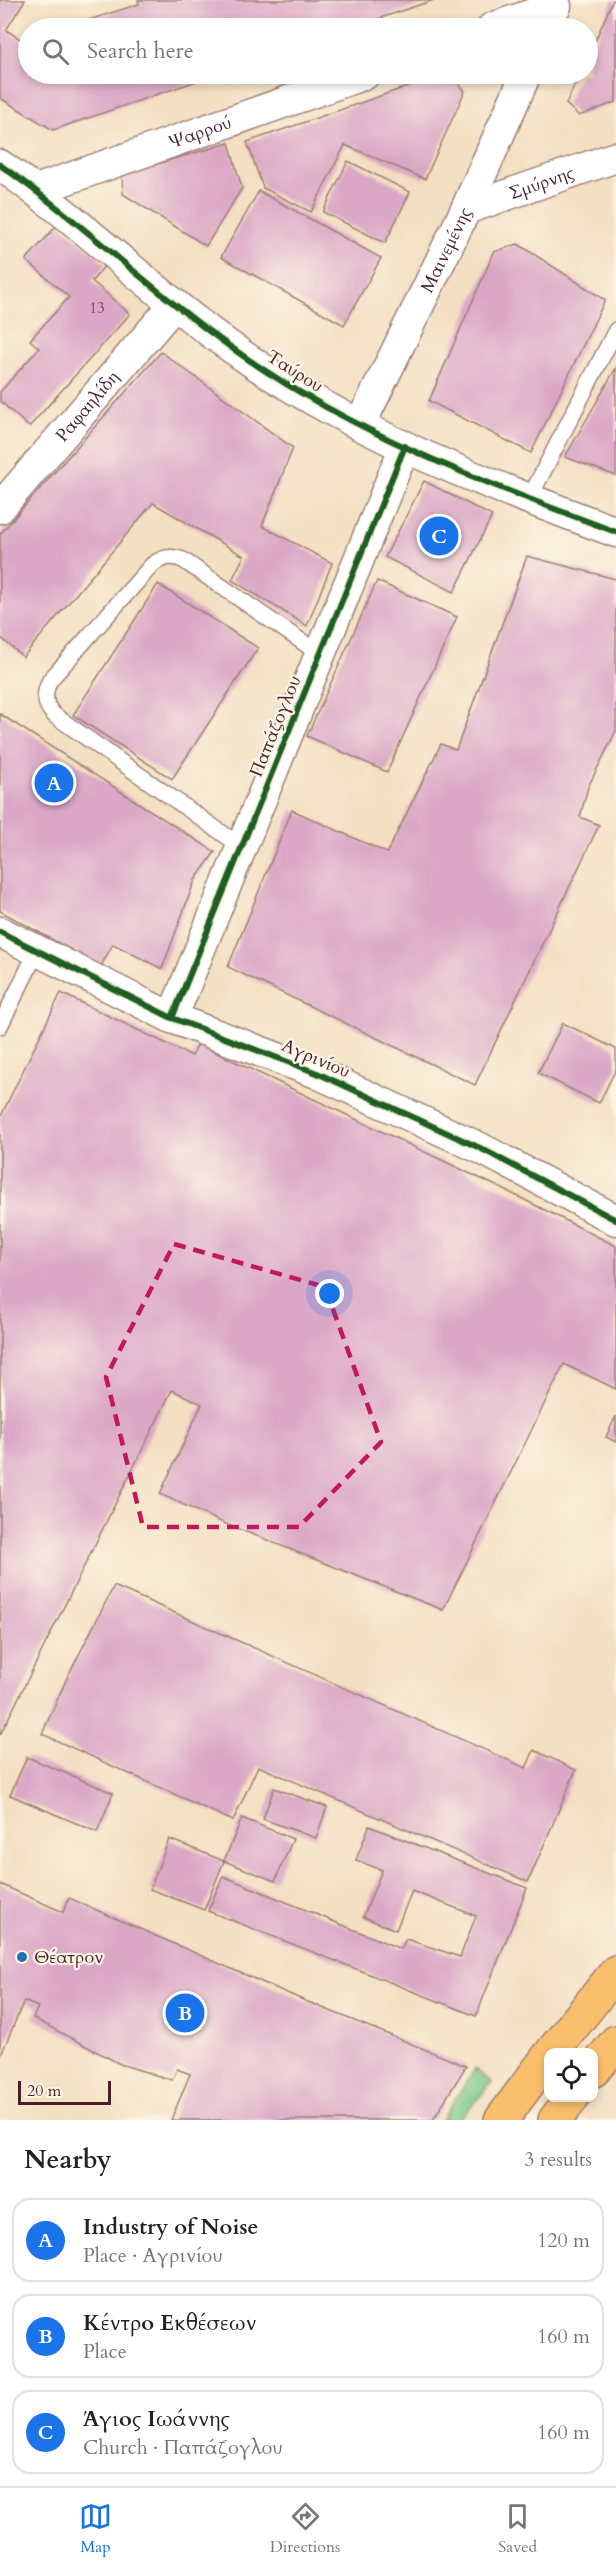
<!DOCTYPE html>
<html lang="en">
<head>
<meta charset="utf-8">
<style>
  body { margin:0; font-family:Cardo,serif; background:#f2f2f2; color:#222 }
  .controls { position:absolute; right:18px; bottom:18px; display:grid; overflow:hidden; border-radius:12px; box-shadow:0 3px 9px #0003 }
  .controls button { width:54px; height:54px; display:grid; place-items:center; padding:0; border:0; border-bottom:2px solid #e0e0e0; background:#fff; color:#222; font:30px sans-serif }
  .scale { position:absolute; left:18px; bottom:15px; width:93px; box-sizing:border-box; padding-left:6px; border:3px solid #4a1f2b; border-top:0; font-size:16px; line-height:21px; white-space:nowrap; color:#4a1f2b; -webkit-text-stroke:4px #fcf5e5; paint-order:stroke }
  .you { position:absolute; left:330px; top:1294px; width:21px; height:21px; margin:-15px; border:4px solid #fff; border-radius:50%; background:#1a73e8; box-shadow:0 0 0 9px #1a73e833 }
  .badge { display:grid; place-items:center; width:39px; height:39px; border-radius:50%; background:#1a73e8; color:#fff; font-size:20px; font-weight:700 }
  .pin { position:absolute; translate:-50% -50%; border:3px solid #fff; box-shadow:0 2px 6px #0006 }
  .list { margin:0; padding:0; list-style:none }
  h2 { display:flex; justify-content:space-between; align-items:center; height:78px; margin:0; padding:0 24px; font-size:26px }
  h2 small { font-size:20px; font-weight:400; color:#767676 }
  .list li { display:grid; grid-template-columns:39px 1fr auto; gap:18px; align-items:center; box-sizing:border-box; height:84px; margin:0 12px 12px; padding:0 12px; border:2px solid #e0e0e0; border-radius:18px }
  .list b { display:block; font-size:22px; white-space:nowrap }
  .list p { margin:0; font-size:20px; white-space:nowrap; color:#767676 }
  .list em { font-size:20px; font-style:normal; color:#767676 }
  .icon { flex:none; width:33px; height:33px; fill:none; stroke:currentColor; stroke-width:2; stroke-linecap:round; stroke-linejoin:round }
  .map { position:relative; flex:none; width:616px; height:2120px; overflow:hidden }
  .search { position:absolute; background:#fff; box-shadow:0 3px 9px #0003; left:18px; right:18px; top:18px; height:66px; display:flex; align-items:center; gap:15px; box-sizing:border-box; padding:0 21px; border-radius:33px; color:#767676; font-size:22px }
  .sheet { height:366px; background:#fff }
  nav { display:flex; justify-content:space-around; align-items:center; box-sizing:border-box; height:84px; border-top:2px solid #e0e0e0; background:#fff; font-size:16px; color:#767676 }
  nav a { display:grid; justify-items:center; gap:3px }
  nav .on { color:#1a73e8 }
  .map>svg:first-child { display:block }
  .green { fill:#78c787; stroke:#617359; stroke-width:1.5 }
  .building { fill:#dba7c6 }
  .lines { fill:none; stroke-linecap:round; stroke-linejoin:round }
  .lane-casing { stroke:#9e7f76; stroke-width:18 }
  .street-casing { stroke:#9e7f76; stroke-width:33 }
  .primary-casing { stroke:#9e7f76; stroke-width:36 }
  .lane { stroke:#fff; stroke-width:15 }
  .street { stroke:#fff; stroke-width:30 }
  .primary { stroke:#f9bf6c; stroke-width:33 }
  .cycleway-casing { stroke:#fcf5e5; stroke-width:10 }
  .cycleway { stroke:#1b5e20; stroke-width:6 }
  .marked { fill:none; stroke:#c2185b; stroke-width:4.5; stroke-dasharray:12 8; stroke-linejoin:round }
  .poi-dot { fill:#1f6fb2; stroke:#fcf5e5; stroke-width:2 }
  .labels { text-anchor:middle; stroke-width:4.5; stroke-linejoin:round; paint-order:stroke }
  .number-label { font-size:15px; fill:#6e4152 }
  .street-label { font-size:18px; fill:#4a1f2b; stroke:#fcf5e5 }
  .poi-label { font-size:18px; fill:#4a1f2b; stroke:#fcf5e5; text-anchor:start }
</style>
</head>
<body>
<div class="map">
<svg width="616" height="2120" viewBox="0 0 616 2120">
  <rect width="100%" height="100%" fill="#fcf5e5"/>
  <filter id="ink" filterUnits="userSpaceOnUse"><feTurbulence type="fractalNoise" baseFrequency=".0167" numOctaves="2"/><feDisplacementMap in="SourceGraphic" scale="12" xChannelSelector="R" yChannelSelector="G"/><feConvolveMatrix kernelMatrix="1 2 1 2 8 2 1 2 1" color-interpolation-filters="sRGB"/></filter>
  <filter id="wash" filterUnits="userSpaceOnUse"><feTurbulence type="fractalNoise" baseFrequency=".008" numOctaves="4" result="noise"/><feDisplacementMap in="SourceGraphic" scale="24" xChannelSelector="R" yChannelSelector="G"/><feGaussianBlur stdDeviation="1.35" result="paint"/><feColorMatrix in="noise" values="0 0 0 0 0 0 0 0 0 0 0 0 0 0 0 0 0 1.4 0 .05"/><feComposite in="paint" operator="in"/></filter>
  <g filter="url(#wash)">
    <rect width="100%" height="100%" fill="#f3dfc1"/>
    <polygon class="green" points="475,2069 492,2083 458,2120 441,2120"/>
    <g id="blocks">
      <g class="building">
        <polygon points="0,0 25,0 6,30 28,44 28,74 217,74 53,130 0,98"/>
        <polygon points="138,0 434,0 351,28 64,28 139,4"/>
        <polygon points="613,0 616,0 616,102 579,116 566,104 580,74 588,74 588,57"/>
        <polygon points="444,74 450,74 465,91 425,179 345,145 311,212 263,188 247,142"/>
        <polygon points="229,143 242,188 206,246 123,194 122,174"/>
        <polygon points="348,161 410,192 385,243 323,212"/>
        <polygon points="259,191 381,258 344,325 221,257"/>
        <polygon points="59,223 106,264 92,281 130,314 29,427 0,401 0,392 39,348 30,340 69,297 26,260"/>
        <polygon points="518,244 605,300 531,453 429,401 494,252"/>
        <polygon points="161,352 293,448 262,526 332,563 307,626 232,580 244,556 153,503 23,657 0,637 0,534"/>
        <polygon points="616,368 616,476 565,457"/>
        <polygon points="424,481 492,516 454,592 385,557"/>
        <polygon points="527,556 616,579 616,731 588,787 580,817 599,825 475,1085 228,967 292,810 387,853 441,744 456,750"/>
        <polygon points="377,581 457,617 387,772 307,736"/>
        <polygon points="158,584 258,648 172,779 73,715"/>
        <polygon points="0,714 215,852 195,880 162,969 113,944 101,966 0,911"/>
        <polygon points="61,993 192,1056 198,1044 513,1194 616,1246 616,1389 564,1364 443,1610 221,1522 160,1494 202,1404 172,1390 0,1735 0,1118"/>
        <polygon points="563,1023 616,1049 616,1069 599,1103 538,1073"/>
        <polygon points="616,1416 616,1442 606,1437"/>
        <polygon points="114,1586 526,1768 534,1750 576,1770 528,1882 258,1766 233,1821 42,1734 66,1680"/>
        <polygon points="27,1757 113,1793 97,1832 10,1795"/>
        <polygon points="274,1788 327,1807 316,1838 263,1819"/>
        <polygon points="242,1818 293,1839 275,1881 224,1861 204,1910 150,1889 169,1839 224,1861"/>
        <polygon points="369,1826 527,1888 476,2016 208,1911 223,1876 401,1949 406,1939 460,1957 476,1916 412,1891 396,1930 363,1917 382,1870 356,1860"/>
        <polygon points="0,1884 63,1912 69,1898 303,2000 466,2066 433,2120 171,2120 190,2074 177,2069 172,2080 120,2064 33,2018 38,2007 24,2001 0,2057"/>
      </g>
    </g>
  </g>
  <g filter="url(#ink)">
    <use href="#blocks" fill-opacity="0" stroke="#9e7f76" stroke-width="1.5"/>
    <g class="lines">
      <g class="lane-casing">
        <g id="lane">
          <polyline points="529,499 616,330"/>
          <path d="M242,847l-188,-132c-10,-11 -11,-21 -4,-35l102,-115c10,-8 19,-10 31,-5l137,94"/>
          <polyline points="0,1026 37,951"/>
        </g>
      </g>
      <g class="street-casing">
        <g id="street">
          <polyline points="492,28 556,6"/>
          <path d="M0,165c81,56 151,126 232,183 115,83 252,135 384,184"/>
          <path id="s1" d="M36,190l329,-116"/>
          <path id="s2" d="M466,209l150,-52"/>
          <path id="s3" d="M360,425l106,-216 60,-135"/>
          <path id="s4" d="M0,508l174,-203"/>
          <polyline points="0,932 172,1018 317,1073 480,1148 616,1220"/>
          <polyline points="172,1018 405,446"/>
        </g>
      </g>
      <g class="primary-casing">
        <g id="primary">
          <polyline points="552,2052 616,1972"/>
          <polyline points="594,2070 616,2042"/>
          <polyline points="501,2120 548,2057"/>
          <polyline points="555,2120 572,2098"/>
        </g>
      </g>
      <use href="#lane" class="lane"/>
      <use href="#street" class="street"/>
      <use href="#primary" class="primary"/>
      <g class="cycleway-casing">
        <g id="cycleway">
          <path d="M0,165c81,56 151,126 232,183 115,83 252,135 384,184"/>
          <polyline points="0,932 172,1018 317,1073 480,1148 616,1220"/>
          <polyline points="172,1018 405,446"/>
        </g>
      </g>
      <use href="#cycleway" class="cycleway"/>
    </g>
  </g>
  <path class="marked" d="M174,1244l151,43 56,155 -82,85h-156l-37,-150z"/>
  <circle class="poi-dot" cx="22" cy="1957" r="6"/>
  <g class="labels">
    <g class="number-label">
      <text x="97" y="313">13</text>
    </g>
    <g class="street-label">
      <text dy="6" stroke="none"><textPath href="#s1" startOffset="174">Ψαρρού</textPath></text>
      <text dy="6" stroke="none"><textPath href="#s2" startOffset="80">Σμύρνης</textPath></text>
      <text dy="6" stroke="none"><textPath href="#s3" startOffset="195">Μαινεμένης</textPath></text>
      <text transform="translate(295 371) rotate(32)" y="6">Ταύρου</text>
      <text dy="6" stroke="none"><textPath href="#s4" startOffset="134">Ραφαηλίδη</textPath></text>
      <text transform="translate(275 726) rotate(-68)" y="6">Παπάζογλου</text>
      <text transform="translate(316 1058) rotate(23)" y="6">Αγρινίου</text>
    </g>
    <g class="poi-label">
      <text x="34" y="1963">Θέατρον</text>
    </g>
  </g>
</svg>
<div class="controls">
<button><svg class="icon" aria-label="locate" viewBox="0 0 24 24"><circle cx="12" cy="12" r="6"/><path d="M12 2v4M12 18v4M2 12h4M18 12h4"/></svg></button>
</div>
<div class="scale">20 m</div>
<div class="you"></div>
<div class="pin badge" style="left:54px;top:783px">A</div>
<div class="pin badge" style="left:185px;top:2013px">B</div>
<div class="pin badge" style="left:439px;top:536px">C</div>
<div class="search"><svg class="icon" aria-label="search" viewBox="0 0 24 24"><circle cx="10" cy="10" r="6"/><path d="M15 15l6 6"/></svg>Search here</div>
</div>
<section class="sheet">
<h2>Nearby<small>3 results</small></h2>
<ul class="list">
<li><span class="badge">A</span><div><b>Industry of Noise</b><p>Place · Αγρινίου</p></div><em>120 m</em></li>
<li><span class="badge">B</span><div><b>Κέντρο Εκθέσεων</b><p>Place</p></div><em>160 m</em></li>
<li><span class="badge">C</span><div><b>Άγιος Ιωάννης</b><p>Church · Παπάζογλου</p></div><em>160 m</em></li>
</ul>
</section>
<nav>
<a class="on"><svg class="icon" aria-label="map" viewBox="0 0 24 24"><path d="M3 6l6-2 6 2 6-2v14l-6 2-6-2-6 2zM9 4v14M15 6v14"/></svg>Map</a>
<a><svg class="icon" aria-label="directions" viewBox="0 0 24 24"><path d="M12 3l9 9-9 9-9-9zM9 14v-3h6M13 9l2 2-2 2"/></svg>Directions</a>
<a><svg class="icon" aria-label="saved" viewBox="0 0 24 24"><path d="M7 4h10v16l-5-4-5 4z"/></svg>Saved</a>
</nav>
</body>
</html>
